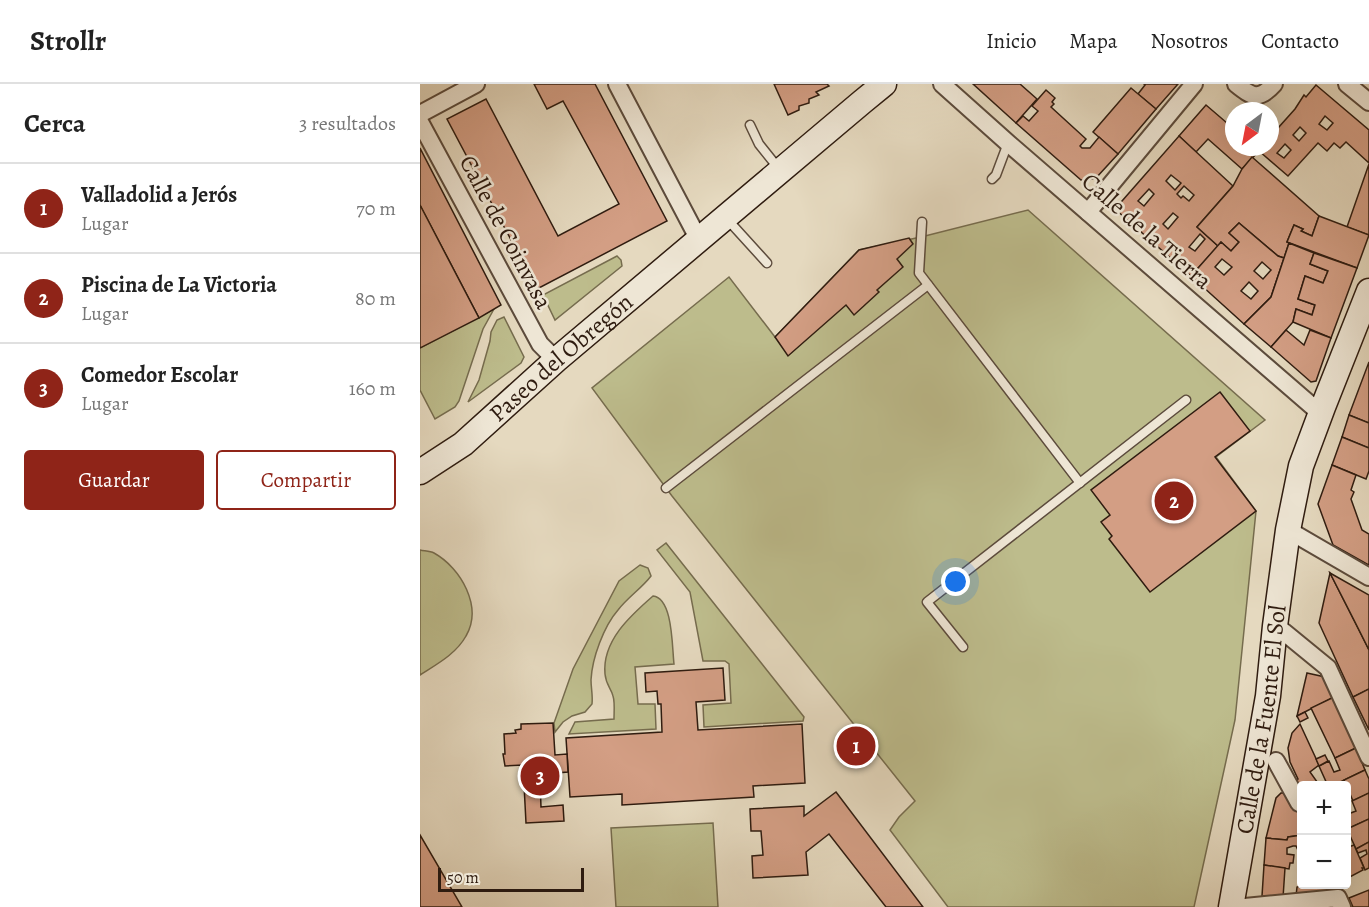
<!DOCTYPE html>
<html lang="es">
<head>
<meta charset="utf-8">
<style>
  body { margin:0; font-family:Alegreya,serif; background:#f2f2f2; color:#222 }
  .controls { position:absolute; right:18px; bottom:18px; display:grid; overflow:hidden; border-radius:6px; box-shadow:0 6px 24px #0002 }
  .controls button { width:54px; height:54px; display:grid; place-items:center; padding:0; border:0; border-bottom:2px solid #e0e0e0; background:#fff; color:#222; font:30px sans-serif }
  .compass { position:absolute; left:805px; top:18px; width:54px; height:54px; border-radius:50%; background:#fff; box-shadow:0 6px 24px #0002; rotate:212deg }
  .scale { position:absolute; left:18px; bottom:15px; width:146px; box-sizing:border-box; padding-left:6px; border:3px solid #2f1c10; border-top:0; font-size:16px; line-height:21px; white-space:nowrap; color:#2f1c10; -webkit-text-stroke:4px #eee6d5; paint-order:stroke }
  .you { position:absolute; left:536px; top:498px; width:21px; height:21px; margin:-15px; border:4px solid #fff; border-radius:50%; background:#1a73e8; box-shadow:0 0 0 9px #1a73e833 }
  .badge { display:grid; place-items:center; width:39px; height:39px; border-radius:50%; background:#8f2418; color:#fff; font-size:20px; font-weight:700 }
  .pin { position:absolute; translate:-50% -50%; border:3px solid #fff; box-shadow:0 2px 6px #0006 }
  .list { margin:0; padding:0; list-style:none }
  h2 { display:flex; justify-content:space-between; align-items:center; height:78px; margin:0; padding:0 24px; font-size:26px }
  h2 small { font-size:20px; font-weight:400; color:#767676 }
  .list li { display:grid; grid-template-columns:39px 1fr auto; gap:18px; align-items:center; box-sizing:border-box; height:90px; padding:0 24px; border-top:2px solid #e0e0e0 }
  .list b { display:block; font-size:22px; white-space:nowrap }
  .list p { margin:0; font-size:20px; white-space:nowrap; color:#767676 }
  .list em { font-size:20px; font-style:normal; color:#767676 }
  .actions { display:flex; gap:12px; padding:18px 24px }
  .actions a { flex:1; padding:14px 0; border:2px solid #8f2418; border-radius:6px; text-align:center; font-size:21px; color:#8f2418 }
  .actions .main { background:#8f2418; color:#fff }
  .map { position:relative; flex:none; width:949px; height:823px; overflow:hidden }
  header { display:flex; align-items:center; gap:36px; box-sizing:border-box; height:84px; padding:0 30px; background:#fff; border-bottom:2px solid #e0e0e0 }
  header strong { font-size:28px }
  nav { display:flex; gap:33px; margin-inline-start:auto; font-size:21px }
  main { display:flex }
  aside { flex:1; background:#fff }
  .map>svg:first-child { display:block }
  .green { fill:#bdbc8c; stroke:#766c4e; stroke-width:1.5 }
  .building { fill:#d39e84; stroke:#2f1c10; stroke-width:1.5; fill-rule:evenodd }
  .lines { fill:none; stroke-linecap:round; stroke-linejoin:round }
  .lane-casing { stroke:#5c4b3c; stroke-width:11 }
  .street-casing { stroke:#5c4b3c; stroke-width:20 }
  .secondary-casing { stroke:#2f1c10; stroke-width:27 }
  .lane { stroke:#eee6d5; stroke-width:8 }
  .street { stroke:#eee6d5; stroke-width:16 }
  .secondary { stroke:#eee6d5; stroke-width:24 }
  .labels { text-anchor:middle; stroke-width:5; stroke-linejoin:round; paint-order:stroke }
  .street-label { font-size:24px; fill:#2f1c10; stroke:#eee6d5 }
</style>
</head>
<body>
<header>
<strong>Strollr</strong>
<nav><a>Inicio</a><a>Mapa</a><a>Nosotros</a><a>Contacto</a></nav>
</header>
<main>
<aside>
<h2>Cerca<small>3 resultados</small></h2>
<ul class="list">
<li><span class="badge">1</span><div><b>Valladolid a Jerós</b><p>Lugar</p></div><em>70 m</em></li>
<li><span class="badge">2</span><div><b>Piscina de La Victoria</b><p>Lugar</p></div><em>80 m</em></li>
<li><span class="badge">3</span><div><b>Comedor Escolar</b><p>Lugar</p></div><em>160 m</em></li>
</ul>
<div class="actions"><a class="main">Guardar</a><a>Compartir</a></div>
</aside>
<div class="map">
<svg width="949" height="823" viewBox="0 0 949 823">
  <rect width="100%" height="100%" fill="#e5d9bf"/>
  <filter id="stains"><feTurbulence type="fractalNoise" baseFrequency=".00333" numOctaves="4"/><feColorMatrix values="0 0 0 0 .2 0 0 0 0 .09 0 0 0 0 .02 0 0 0 .5 -.17"/></filter>
  <radialGradient id="worn" r=".72"><stop offset=".6" stop-color="#630" stop-opacity="0"/><stop offset="1" stop-color="#630" stop-opacity=".3"/></radialGradient>
  <g class="green">
    <polygon points="608,126 845,336 796,373 836,427 815,636 774,823 528,823 470,746 479,733 495,717 252,412 172,304 309,193 355,253 439,166 501,153"/>
    <polygon points="197,172 201,176 202,182 135,236 123,211"/>
    <polygon points="74,225 63,245 39,317 35,323 15,335 0,306 0,264"/>
    <polygon points="84,233 104,273 101,279 48,318 59,296 70,257 71,248 77,236"/>
    <polygon points="246,459 384,633 383,637 284,643 283,621 311,619 309,580 305,577 283,577 270,508 237,466"/>
    <path d="M0,466c4,1 10,1 14,3 27,15 49,54 32,83 -10,18 -29,28 -46,39z"/>
    <path d="M220,481l8,3 3,8c-9,12 -23,21 -33,34 -14,16 -26,48 -27,70 0,8 2,16 1,24l-7,8 -13,4 -9,6 -8,10 -1,-9 19,-54 46,-88z"/>
    <path d="M233,512c20,2 19,51 21,68l-39,3 3,37h17l1,25 -87,5 6,-12 39,-3c0,-7 1,-17 -1,-23 -2,-8 -7,-11 -8,-22 -3,-33 25,-58 48,-78z"/>
    <polygon points="293,739 298,823 196,823 191,744"/>
  </g>
  <g class="building">
    <polygon points="114,0 175,0 247,137 117,205 27,35 66,15 138,152 199,120 143,17 127,25"/>
    <polygon points="354,0 407,0 409,2 396,8 399,11 389,15 389,19 379,22 379,26 368,31"/>
    <polygon points="553,0 600,0 617,15 596,39"/>
    <polygon points="724,0 758,0 736,25 718,10 725,1"/>
    <path d="M896,1l53,45v33l-23,-21 -6,6 -6,-5 -7,8 -9,-8 -30,33 -29,-25 3,-4h8v-10l25,-28 9,-14 2,2zM905,32l8,7 -6,7 -8,-6zM880,43l6,6 -7,8 -6,-6zM865,60l6,6 -7,8 -7,-5z"/>
    <polygon points="711,4 736,25 698,70 673,48"/>
    <polygon points="626,6 635,14 632,18 634,20 631,23 666,55 660,62 662,64 670,64 679,53 698,70 675,95 661,96 596,39 603,32 609,37 618,27 612,22"/>
    <polygon points="786,21 814,45 814,63 834,63 839,67 822,85 788,55 776,68 759,52"/>
    <path d="M759,52l54,50 -36,41 21,19 -27,30 -76,-67zM751,91l10,8 -6,7 -9,-9zM764,102l10,9 -5,6 -6,-5 -2,2 -4,-4zM729,105l5,5 -10,12 -6,-5zM753,129l5,4 -10,12 -5,-5zM780,150l5,5 -10,12 -6,-4z"/>
    <polygon points="0,64 81,221 59,234 0,121"/>
    <polygon points="832,73 899,132 892,152 881,147 883,145 874,141 867,158 869,159 864,174 858,172 819,139 809,149 819,158 811,167 801,158 798,162 777,143 813,102 822,85"/>
    <polygon points="949,80 949,151 927,143"/>
    <polygon points="0,121 59,234 0,264"/>
    <polygon points="899,132 949,151 937,184 867,158 874,141 883,145 881,147 892,152"/>
    <path d="M819,139l39,33 6,2 -13,39 -27,27 -53,-48 30,-34 10,9 8,-9 -10,-9zM802,175l10,8 -8,8 -9,-8zM842,178l9,8 -8,9 -9,-8zM829,198l9,9 -7,8 -10,-8z"/>
    <polygon points="489,154 493,160 477,175 483,183 457,206 459,208 434,231 426,221 368,272 355,253 439,166"/>
    <polygon points="869,159 894,169 890,180 908,187 903,199 885,192 878,215 895,221 892,231 876,225 873,238 851,263 824,240 851,213"/>
    <polygon points="894,169 937,184 911,254 873,238 876,225 892,231 895,221 878,215 885,192 903,199 908,187 890,180"/>
    <polygon points="866,246 884,261 890,246 911,254 896,297 891,298 851,263"/>
    <polygon points="949,278 949,339 929,331"/>
    <polygon points="800,308 830,347 795,373 836,427 730,508 689,455 692,452 681,438 690,431 671,406"/>
    <polygon points="929,331 949,339 949,364 922,353"/>
    <polygon points="922,353 949,364 949,387 946,395 912,381"/>
    <polygon points="912,381 936,391 931,406 934,408 931,415 942,446 949,450 949,481 913,461 898,420"/>
    <polygon points="910,489 949,566 949,605 933,613 899,539"/>
    <polygon points="910,489 949,511 949,566 935,538"/>
    <polygon points="303,584 305,616 276,618 278,646 382,640 385,699 333,702 334,713 202,721 202,710 150,713 146,654 242,648 241,620 238,620 237,607 226,608 225,589"/>
    <polygon points="887,589 905,593 914,613 877,632"/>
    <polygon points="949,605 949,646 933,613"/>
    <polygon points="914,613 938,663 915,674 891,624"/>
    <polygon points="885,628 888,634 880,638 877,632"/>
    <polygon points="133,639 135,671 147,670 148,688 136,689 136,695 120,696 121,723 143,721 144,737 106,739 103,681 85,682 83,670 85,670 84,650 96,649 95,646 101,645 101,640"/>
    <polygon points="880,640 899,681 890,688 900,702 882,702 882,708 874,698 878,695 870,678 868,664 872,649"/>
    <polygon points="938,663 941,668 938,669 945,686 912,702 908,702 899,682 909,677 914,688 920,686 915,674"/>
    <polygon points="905,671 908,677 899,682 896,675"/>
    <polygon points="945,686 949,695 949,709 933,717 924,696"/>
    <polygon points="416,708 503,823 466,823 409,750 386,768 388,791 333,794 332,772 343,771 341,747 331,747 330,725 384,722 384,732"/>
    <polygon points="861,709 865,709 882,718 882,751 868,753 867,756 846,754 856,714"/>
    <polygon points="949,709 949,735 927,745 926,727 928,730 936,727 932,717"/>
    <polygon points="949,735 949,758 936,765 927,745"/>
    <polygon points="0,751 42,823 0,823"/>
    <polygon points="882,751 882,775 876,762 873,762 867,764 867,770 874,771 873,779 870,779 869,785 844,781 846,754 867,756 868,753"/>
    <polygon points="949,758 949,784 945,786 940,774 947,770 946,766 938,769 936,765"/>
    <polygon points="934,761 944,784 942,784 943,786 926,795 926,764"/>
    <polygon points="844,781 865,784 863,814 842,812"/>
    <polygon points="891,800 905,800 908,807 876,812 877,803"/>
    <polygon points="949,806 949,823 933,823 929,814"/>
  </g>
  <g class="lines">
    <g class="lane-casing">
      <g id="lane">
        <polyline points="330,41 339,60 359,85"/>
        <polyline points="572,95 576,91 588,59"/>
        <polyline points="307,135 347,179"/>
        <polyline points="502,138 499,189 660,399"/>
        <polyline points="246,404 508,201"/>
        <polyline points="543,563 507,518 766,316"/>
      </g>
    </g>
    <g class="street-casing">
      <g id="street">
        <polyline points="197,0 279,156"/>
        <polyline points="522,0 588,59 900,329"/>
        <path d="M816,0c16,13 23,17 38,0"/>
        <polyline points="927,0 949,18"/>
        <polyline points="0,30 56,0"/>
        <polyline points="0,38 120,260 136,276"/>
        <polyline points="668,128 774,0"/>
        <polyline points="868,446 949,493"/>
        <polyline points="855,542 864,548 908,584 949,673"/>
        <polyline points="856,677 879,719"/>
        <polyline points="825,823 918,814 922,823"/>
      </g>
    </g>
    <g class="secondary-casing">
      <g id="secondary">
        <path id="s1" d="M0,388l43,-28 93,-84 306,-258 22,-18"/>
        <path id="s2" d="M811,823l37,-211 7,-70 13,-96 13,-64 22,-59 46,-116"/>
      </g>
    </g>
    <use href="#lane" class="lane"/>
    <use href="#street" class="street"/>
    <use href="#secondary" class="secondary"/>
  </g>
  <g class="labels">
    <g class="street-label">
      <text transform="translate(727 147) rotate(41)" y="8">Calle de la Tierra</text>
      <text transform="translate(86 148) rotate(62)" y="8">Calle de Coinvasa</text>
      <text dy="8" stroke="none"><textPath href="#s1" startOffset="182">Paseo del Obregón</textPath></text>
      <text dy="8" stroke="none"><textPath href="#s2" startOffset="190">Calle de la Fuente El Sol</textPath></text>
    </g>
  </g>
  <rect width="100%" height="100%" filter="url(#stains)"/>
  <rect width="100%" height="100%" fill="url(#worn)"/>
</svg>
<div class="controls">
<button>+</button>
<button>−</button>
</div>
<svg class="compass" viewBox="-18 -18 36 36"><path d="M0-13l5 13h-10z" fill="#e53935"/><path d="M0 13l5-13h-10z" fill="#767676"/></svg>
<div class="scale">50 m</div>
<div class="you"></div>
<div class="pin badge" style="left:436px;top:662px">1</div>
<div class="pin badge" style="left:754px;top:417px">2</div>
<div class="pin badge" style="left:120px;top:692px">3</div>
</div>
</main>
</body>
</html>
